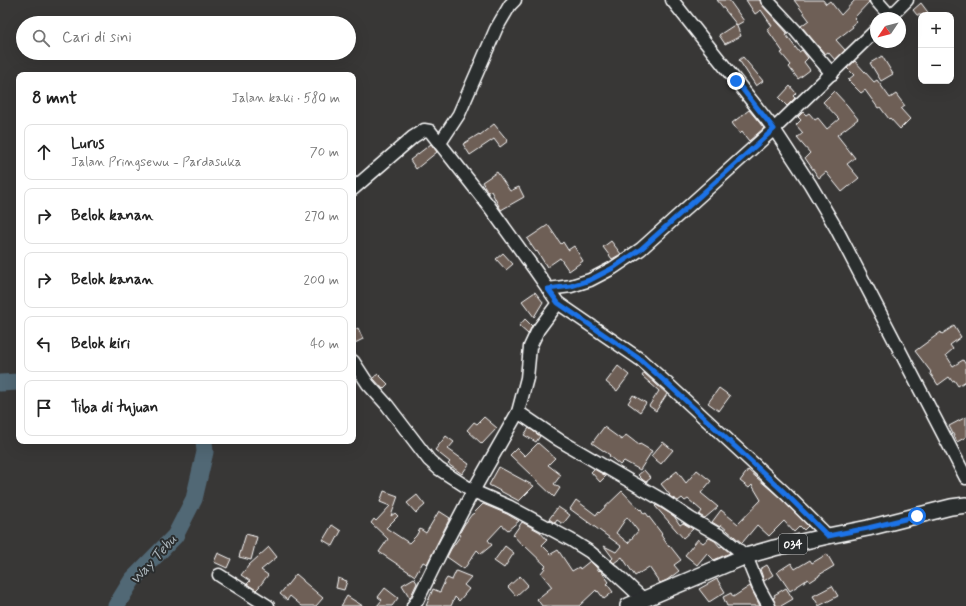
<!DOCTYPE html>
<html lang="id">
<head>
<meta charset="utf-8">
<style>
  body { margin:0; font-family:Mynerve,sans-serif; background:#f2f2f2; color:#222 }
  .controls { position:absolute; right:12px; top:12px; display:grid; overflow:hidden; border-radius:8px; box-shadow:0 4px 16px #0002 }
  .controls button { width:36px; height:36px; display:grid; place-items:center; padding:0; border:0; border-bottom:1px solid #e0e0e0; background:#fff; color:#222; font:20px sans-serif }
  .compass { position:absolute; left:870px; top:12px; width:36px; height:36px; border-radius:50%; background:#fff; box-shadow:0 4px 16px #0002; rotate:235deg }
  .stop { position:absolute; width:12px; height:12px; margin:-9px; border:3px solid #1a73e8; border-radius:50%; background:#fff }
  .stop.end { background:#1a73e8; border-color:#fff; box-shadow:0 1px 4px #0008 }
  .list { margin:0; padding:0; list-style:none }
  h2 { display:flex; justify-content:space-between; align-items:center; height:52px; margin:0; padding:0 16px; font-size:17px }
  h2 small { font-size:13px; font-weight:400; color:#767676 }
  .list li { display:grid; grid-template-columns:26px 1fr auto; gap:12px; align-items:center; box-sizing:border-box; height:56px; margin:0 8px 8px; padding:0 8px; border:1px solid #e0e0e0; border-radius:8px }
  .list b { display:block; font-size:15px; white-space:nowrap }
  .list p { margin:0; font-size:13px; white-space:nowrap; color:#767676 }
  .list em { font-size:13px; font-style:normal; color:#767676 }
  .icon { flex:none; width:22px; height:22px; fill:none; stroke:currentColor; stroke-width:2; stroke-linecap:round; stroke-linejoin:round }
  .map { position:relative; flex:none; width:966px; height:606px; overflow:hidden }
  .search { position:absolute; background:#fff; box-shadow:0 4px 16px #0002; left:16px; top:16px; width:340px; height:44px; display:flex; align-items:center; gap:10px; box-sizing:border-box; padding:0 14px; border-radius:22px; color:#767676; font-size:15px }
  .panel { position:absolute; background:#fff; box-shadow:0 4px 16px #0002; left:16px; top:72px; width:340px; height:372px; border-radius:8px }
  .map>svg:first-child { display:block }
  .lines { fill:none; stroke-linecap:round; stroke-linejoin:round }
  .river { stroke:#516775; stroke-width:17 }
  .building { fill:#6e5e56; stroke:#fff; fill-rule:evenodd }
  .minor-casing { stroke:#fff; stroke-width:15 }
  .major-casing { stroke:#fff; stroke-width:18 }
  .minor { stroke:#2a2d2e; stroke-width:12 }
  .major { stroke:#2a2d2e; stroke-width:15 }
  .route { stroke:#1a73e8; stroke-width:5 }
  .labels { text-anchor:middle; stroke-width:4; stroke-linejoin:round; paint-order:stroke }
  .shield { fill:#2a2d2e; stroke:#bfc0c0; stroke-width:1 }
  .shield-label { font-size:12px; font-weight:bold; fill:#fff }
  .water-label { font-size:14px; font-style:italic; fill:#b1bbc1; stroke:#2a2d2e }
</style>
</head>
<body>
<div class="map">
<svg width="966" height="606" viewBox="0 0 966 606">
  <rect width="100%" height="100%" fill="#383736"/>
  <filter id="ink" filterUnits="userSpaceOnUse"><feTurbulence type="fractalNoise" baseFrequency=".025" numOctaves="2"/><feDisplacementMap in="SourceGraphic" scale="8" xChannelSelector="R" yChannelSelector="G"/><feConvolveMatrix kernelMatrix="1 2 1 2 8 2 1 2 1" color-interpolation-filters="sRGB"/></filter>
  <g filter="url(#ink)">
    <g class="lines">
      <g class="river">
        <polyline points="0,383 19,382"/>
        <polyline points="116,606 132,580 175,536 194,499 205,452 204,441"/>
      </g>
    </g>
    <g class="building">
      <polygon points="717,0 729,0 744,21 737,25"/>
      <polygon points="746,0 760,0 762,5 788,34 786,35 799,52 802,50 808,58 804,62 810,70 798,79 789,67 791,65 781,53 783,52 767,29 772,26 761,10 755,14"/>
      <polygon points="794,0 823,0 826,4 830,1 841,15 855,0 869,0 869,2 854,18 857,21 852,25 853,27 836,40 845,50 835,60 828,52 825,54 801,26 809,20"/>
      <polygon points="921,3 930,15 917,15 913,10"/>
      <polygon points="736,24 741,36 725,44 719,35"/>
      <polygon points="882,56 893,74 881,81 870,63"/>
      <polygon points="743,57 763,81 756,86 739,60"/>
      <polygon points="855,61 874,82 877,80 890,98 896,94 905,106 901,109 910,119 900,129 890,118 889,119 880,107 878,108 865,90 861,93 848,80 854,75 847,68"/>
      <polygon points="790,86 796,93 793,96 795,98 787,106 779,98"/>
      <polygon points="834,91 847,105 858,119 837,135 855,158 847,164 859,178 842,192 826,172 819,178 805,158 810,153 797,138 803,133 796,125 801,120 798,117 803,112 806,115 809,113 815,120 818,118 827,129 839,119 823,102"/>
      <polygon points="749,110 764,128 749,141 742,132 740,134 732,123"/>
      <polygon points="494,124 508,141 500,147 494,139 470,155 463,144 479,134 480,135"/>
      <polygon points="431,144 437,152 416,169 410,160"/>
      <polygon points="497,172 510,191 519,187 524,197 501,210 491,191 488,192 482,182"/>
      <polygon points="548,225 561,244 563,242 568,250 574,246 583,261 569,271 560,258 547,267 537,251 536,252 527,239"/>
      <polygon points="611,241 621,254 612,259 603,247"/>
      <polygon points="503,253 513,264 506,270 496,259"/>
      <polygon points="535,292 543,302 534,317 522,301"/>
      <polygon points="525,319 532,326 528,334 519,326"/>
      <polygon points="954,326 961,337 950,345 953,349 946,355 953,366 963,360 966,365 966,381 958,386 954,380 952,381 949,377 938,385 930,373 931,372 915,351 941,332 942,334"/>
      <polygon points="358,328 363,339 353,344 353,331"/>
      <polygon points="618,366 629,375 617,391 606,382"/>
      <polygon points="644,373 667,394 656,411 649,406 659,391 642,376"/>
      <polygon points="378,374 388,384 383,389 373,378"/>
      <polygon points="719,388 730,396 719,411 708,403"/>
      <polygon points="633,395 646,403 640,412 628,403"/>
      <polygon points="484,417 497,428 482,444 467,430 474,422 477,424"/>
      <polygon points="966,417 966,437 957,442 949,426"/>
      <polygon points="604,427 622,440 626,435 639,445 640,444 652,451 640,470 624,461 620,465 609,456 610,455 592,443"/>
      <polygon points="529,428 540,436 536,442 524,435"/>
      <polygon points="446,436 454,442 448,449 469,464 462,474 448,464 450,462 435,450"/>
      <polygon points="663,442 673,450 661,464 651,456"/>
      <polygon points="538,443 555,458 548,465 561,475 554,484 560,488 554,497 510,455 517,448 525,456"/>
      <polygon points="499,467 534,486 519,501 489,485"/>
      <polygon points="594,469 606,476 600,482 591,472"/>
      <polygon points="644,470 651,478 646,482 643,480 638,475"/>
      <polygon points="697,470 711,481 701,493 718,507 705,518 699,515 702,511 688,499 685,501 682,498 678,501 669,496 670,495 661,484 677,471 686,483"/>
      <polygon points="748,470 779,497 808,526 804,530 800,526 794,532 784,521 769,536 757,525 742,543 721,525 720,527 712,522 721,510 738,524 761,500 752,485 749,488 740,481"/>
      <polygon points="384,491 398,496 391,516 395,513 398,516 386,528 409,543 416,536 420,529 426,533 439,511 450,518 427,564 423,562 415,576 379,552 388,539 371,523 374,519 376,521 390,506 380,502"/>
      <path d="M622,491l18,19 1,-1 3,5 2,-1 16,21 -1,1 8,12 1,-1 11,14 -7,5 5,6 -12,9 -7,3 -11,-16 -14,9 -13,-19 -8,6 -3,-3 2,-2 -9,-12 12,6 5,-6 -51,-37 6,-9 20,15 2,-3 1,1zM627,517l11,14 -10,12 -12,-10z"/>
      <polygon points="417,495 425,505 416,513 407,503"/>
      <polygon points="483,504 507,514 519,521 508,530 502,525 488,540 492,545 481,554 477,550 464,569 447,557 451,549 461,535 459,534 464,525 472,514 473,514"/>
      <polygon points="656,505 674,516 680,525 683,523 693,529 683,538 655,506"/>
      <polygon points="558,507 570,515 563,524 557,520 555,523 549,519"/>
      <polygon points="522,522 540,532 547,540 542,545 551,554 558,550 572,571 579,567 580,569 590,561 596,567 599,571 600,570 601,571 609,582 607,584 613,592 604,599 598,591 597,592 596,590 579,606 542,606 537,599 552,587 541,573 545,568 544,567 546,566 524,545 523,546 513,535"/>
      <polygon points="332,525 341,531 333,546 323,540"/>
      <polygon points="246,534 257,537 251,560 239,557"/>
      <polygon points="709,538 715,541 720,547 722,546 730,553 714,560 707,553 697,565 685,555 698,539 703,543"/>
      <polygon points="505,546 514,553 504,568 494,561"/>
      <polygon points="269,547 277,557 261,570 268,575 259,587 256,590 247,584 250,581 241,575 249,565"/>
      <polygon points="218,553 231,559 227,568 214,562"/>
      <polygon points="827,554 834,566 819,575 819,576 810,582 808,579 790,591 777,572 791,563 795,569 810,560 812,563"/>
      <polygon points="767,565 773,575 764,581 760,569"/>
      <polygon points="456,571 471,577 464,585 469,589 459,601 455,597 451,606 426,606 433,589 440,592 445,581 447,578 452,580"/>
      <polygon points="296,574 303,580 303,581 323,598 316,606 302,606 290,596 287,600 280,594"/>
      <polygon points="520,576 528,585 516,596 508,587"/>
      <polygon points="338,578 347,581 344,590 336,588"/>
      <polygon points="414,578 417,583 410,598 402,585"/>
      <polygon points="717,579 725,592 709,602 699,589"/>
      <polygon points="750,586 760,606 727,606 723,597 731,593 733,597"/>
      <polygon points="832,586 838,596 819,606 813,596"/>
      <polygon points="385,588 398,598 392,606 377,606 382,600 378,597"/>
      <polygon points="786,588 793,599 781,606 776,606 773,598 775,597 774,595"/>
      <polygon points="347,596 363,606 341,606"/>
    </g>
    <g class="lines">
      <g class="minor-casing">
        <g id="minor">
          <polyline points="672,0 774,129 810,184 836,228 966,478"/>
          <polyline points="767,0 795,30 832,74"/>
          <polyline points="876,0 890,16"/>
          <polyline points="889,18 907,0"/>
          <polyline points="440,143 459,114 496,29 510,5 515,0"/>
          <polyline points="353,189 413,137 424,130 430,131 489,206 535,270 558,303 641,360 671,387 784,492 828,536"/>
          <polyline points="548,289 571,286 590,280 613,268 641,249 774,129 876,30"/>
          <polyline points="353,361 368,384 387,405 429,460 439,469 473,491 510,507 571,540 590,552 615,573 643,599"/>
          <polyline points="518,412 559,440 664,501 691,519 721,536 746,556 759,588 769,606"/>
          <polyline points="219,575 268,606"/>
          <polyline points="413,606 417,601 443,548 473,491 518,412 527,378 530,347 538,330 558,303"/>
        </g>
      </g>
      <g class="major-casing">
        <polyline id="major" points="628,606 746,556 774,548 828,536 868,528 951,507 966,505"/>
      </g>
      <use href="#minor" class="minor"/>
      <use href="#major" class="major"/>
    </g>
  </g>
  <g class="lines" filter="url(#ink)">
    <polyline class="route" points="736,81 774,129 641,249 613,268 590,280 571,286 548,289 558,303 641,360 671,387 784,492 828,536 868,528 917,516"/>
  </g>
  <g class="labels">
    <rect class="shield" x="779" y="534" width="28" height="20" rx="3"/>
    <g class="shield-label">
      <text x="793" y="548">034</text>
    </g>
    <g class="water-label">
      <text transform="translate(153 559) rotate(-48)" y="5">Way Tebu</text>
    </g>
  </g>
</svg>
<div class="controls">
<button>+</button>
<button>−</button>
</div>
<svg class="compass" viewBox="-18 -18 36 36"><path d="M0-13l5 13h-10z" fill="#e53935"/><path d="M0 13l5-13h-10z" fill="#767676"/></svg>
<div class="stop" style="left:917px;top:516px"></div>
<div class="stop end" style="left:736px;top:81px"></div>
<div class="search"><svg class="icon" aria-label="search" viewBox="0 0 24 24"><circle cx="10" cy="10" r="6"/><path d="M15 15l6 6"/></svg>Cari di sini</div>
<section class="panel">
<h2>8 mnt<small>Jalan kaki · 580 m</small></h2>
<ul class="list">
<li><svg class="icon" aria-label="ahead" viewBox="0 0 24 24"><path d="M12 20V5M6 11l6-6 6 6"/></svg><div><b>Lurus</b><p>Jalan Pringsewu - Pardasuka</p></div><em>70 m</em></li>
<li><svg class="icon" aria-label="right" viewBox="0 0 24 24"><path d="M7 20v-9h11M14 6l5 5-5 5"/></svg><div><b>Belok kanan</b></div><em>270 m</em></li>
<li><svg class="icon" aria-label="right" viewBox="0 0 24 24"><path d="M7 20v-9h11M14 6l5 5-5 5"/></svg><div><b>Belok kanan</b></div><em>200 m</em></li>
<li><svg class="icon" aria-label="left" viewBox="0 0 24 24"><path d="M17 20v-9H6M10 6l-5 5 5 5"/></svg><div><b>Belok kiri</b></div><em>40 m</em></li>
<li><svg class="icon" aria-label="arrive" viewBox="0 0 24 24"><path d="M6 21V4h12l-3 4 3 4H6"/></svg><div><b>Tiba di tujuan</b></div></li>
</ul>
</section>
</div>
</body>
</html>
